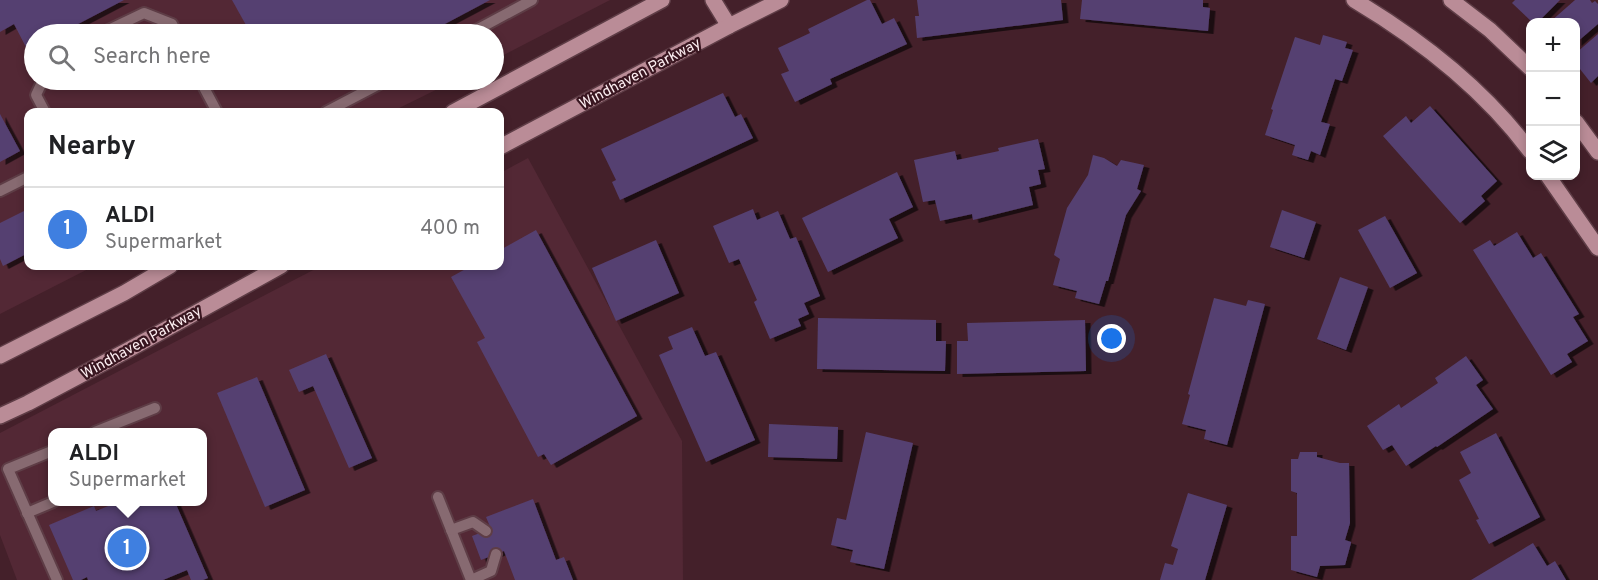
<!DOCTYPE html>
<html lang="en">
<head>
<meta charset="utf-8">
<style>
  body { margin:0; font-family:Overpass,sans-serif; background:#f6f6f6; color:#202124 }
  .controls { position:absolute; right:18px; top:18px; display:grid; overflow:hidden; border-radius:12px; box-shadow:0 3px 9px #0003 }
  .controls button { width:54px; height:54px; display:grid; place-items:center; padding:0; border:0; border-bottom:2px solid #e0e0e0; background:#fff; color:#202124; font:30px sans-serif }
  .you { position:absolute; left:1112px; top:339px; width:21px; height:21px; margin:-15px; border:4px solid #fff; border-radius:50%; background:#1a73e8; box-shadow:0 0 0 9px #1a73e833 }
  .badge { display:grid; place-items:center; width:39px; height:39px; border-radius:50%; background:#3a6f69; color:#fff; font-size:20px; font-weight:700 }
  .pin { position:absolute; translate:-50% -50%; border:3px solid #fff; box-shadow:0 2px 6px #0006 }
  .popup { position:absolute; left:48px; top:428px; width:159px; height:78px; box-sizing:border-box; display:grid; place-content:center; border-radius:12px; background:#fff; filter:drop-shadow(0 2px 4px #0005); font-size:20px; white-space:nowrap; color:#757577 }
  .popup b { font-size:22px; color:#202124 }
  .popup::after { content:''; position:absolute; left:50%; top:100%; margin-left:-12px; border:12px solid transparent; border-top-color:#fff }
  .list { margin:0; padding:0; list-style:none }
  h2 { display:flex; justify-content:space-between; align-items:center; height:78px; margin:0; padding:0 24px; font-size:26px }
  h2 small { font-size:20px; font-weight:400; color:#757577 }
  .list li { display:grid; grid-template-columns:39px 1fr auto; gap:18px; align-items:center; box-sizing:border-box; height:84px; padding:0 24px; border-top:2px solid #e0e0e0 }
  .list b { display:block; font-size:22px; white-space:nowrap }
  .list p { margin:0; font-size:20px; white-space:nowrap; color:#757577 }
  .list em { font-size:20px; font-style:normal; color:#757577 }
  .icon { flex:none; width:33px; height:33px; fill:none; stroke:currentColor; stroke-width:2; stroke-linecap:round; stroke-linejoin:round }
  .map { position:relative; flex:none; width:1598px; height:580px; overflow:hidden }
  .search { position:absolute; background:#fff; box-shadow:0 3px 9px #0003; left:24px; top:24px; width:480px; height:66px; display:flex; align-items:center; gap:15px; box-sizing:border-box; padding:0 21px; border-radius:33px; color:#757577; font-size:22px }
  .panel { position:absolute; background:#fff; box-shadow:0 3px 9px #0003; left:24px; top:108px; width:480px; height:162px; border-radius:12px }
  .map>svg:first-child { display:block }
  .built { fill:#532835; fill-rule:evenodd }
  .building { fill:#554071; filter:url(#shadow) }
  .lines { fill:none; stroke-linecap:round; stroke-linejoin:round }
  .lane-casing { stroke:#5e3d46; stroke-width:14 }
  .secondary-casing { stroke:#5e3d46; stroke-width:18 }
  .lane { stroke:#876a71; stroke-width:10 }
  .secondary { stroke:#ba8c97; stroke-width:15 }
  .labels { text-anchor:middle; stroke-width:4.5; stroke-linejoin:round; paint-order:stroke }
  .street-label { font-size:15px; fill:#fcedf0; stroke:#391620 }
</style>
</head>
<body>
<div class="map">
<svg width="1598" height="580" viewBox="0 0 1598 580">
  <defs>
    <filter id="shadow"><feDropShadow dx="5.5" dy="3" stdDeviation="0" flood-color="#0009"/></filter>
  </defs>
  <rect width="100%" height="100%" fill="#44202a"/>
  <g class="built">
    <polygon points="0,0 610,0 494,60 494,34 34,34 34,80 456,80 391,112 28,112 28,266 94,266 0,314"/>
    <path d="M528,158l154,283 1,139h-666l-17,-45v-102l321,-167h179v-93zM52,432h150v70h-150z"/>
  </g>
  <g class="building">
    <polygon points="0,0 124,0 59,34 34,34 34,48 28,51 14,24 0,32"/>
    <polygon points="232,0 490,0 426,34 251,34"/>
    <polygon points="867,0 870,0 882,24 894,18 907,44 830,79 832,84 795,102 781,74 789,71 778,48 810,33 808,29"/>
    <polygon points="917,0 1061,0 1063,20 917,38 915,16 919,16"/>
    <polygon points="1082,0 1203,0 1203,7 1210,8 1208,31 1080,19"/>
    <polygon points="1515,0 1560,0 1538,22 1532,22 1512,3"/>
    <polygon points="1575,0 1590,0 1592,3 1595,1 1598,4 1598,24 1576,43 1576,22 1550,22"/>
    <polygon points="1598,34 1598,76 1591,83 1576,64 1576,53"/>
    <polygon points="1323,35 1347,42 1345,48 1353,50 1342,81 1335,79 1321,122 1330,124 1320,155 1311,151 1308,160 1292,155 1295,145 1265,135 1273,110 1271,109 1295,37 1320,45"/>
    <polygon points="723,93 735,117 741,114 753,138 620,200 612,182 616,180 601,149"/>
    <polygon points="1430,106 1497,181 1481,196 1485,201 1460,223 1383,136 1406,116 1411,123"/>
    <polygon points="0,114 20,151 0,162"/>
    <polygon points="1038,139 1045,169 1038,170 1041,184 1029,187 1033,205 973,220 972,214 940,221 935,200 923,202 914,160 955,151 957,160 999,151 998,148"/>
    <polygon points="1093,155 1104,158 1117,166 1121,160 1144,165 1137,189 1141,191 1126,215 1108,281 1106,281 1099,304 1075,298 1077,291 1053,285 1060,259 1054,255 1067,208 1088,175"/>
    <polygon points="897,172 913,207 889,219 898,238 828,272 802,218"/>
    <polygon points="28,209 28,253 3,266 0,259 0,223"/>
    <polygon points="753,209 757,220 778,211 790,239 796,237 820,296 804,303 809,314 798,319 801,326 770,339 754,302 757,300 739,259 729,263 713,226"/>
    <polygon points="1282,210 1316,222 1304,258 1270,247"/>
    <polygon points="1385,216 1417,273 1390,288 1358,230"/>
    <polygon points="536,230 637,416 551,465 544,454 538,457 477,342 485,338 451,277 471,266 500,266 500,250"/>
    <polygon points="1517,232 1533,258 1541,253 1579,314 1573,317 1588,341 1567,354 1572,362 1551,375 1473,250 1490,240 1494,246"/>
    <polygon points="656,240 679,293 616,321 592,268"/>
    <polygon points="1340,277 1368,287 1346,350 1317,339"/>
    <polygon points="1214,298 1246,306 1248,300 1265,304 1227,445 1204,439 1206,430 1182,424 1190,395 1188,394"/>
    <polygon points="818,318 936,320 936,341 946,341 945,371 817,369"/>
    <polygon points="1085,320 1086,371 957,374 957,341 968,341 967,323"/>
    <polygon points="692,327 705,356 716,352 755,440 706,462 659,355 673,349 668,337"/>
    <polygon points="326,354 372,458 349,468 313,386 299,392 289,370"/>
    <polygon points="1466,356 1483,380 1476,385 1493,409 1437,447 1436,446 1406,466 1392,445 1383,450 1367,426 1399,404 1401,408 1438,383 1435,378"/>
    <polygon points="257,377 305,490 265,507 217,393"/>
    <polygon points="769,424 838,427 837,459 768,457"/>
    <polygon points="866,432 913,443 884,569 850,562 853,550 831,545 837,518 846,520"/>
    <polygon points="1496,433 1540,517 1489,544 1476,520 1479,519 1459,480 1471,473 1460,452"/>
    <polygon points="1300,452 1317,452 1317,457 1340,463 1349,463 1350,523 1345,540 1351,542 1351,543 1345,565 1320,566 1317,577 1291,570 1291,536 1297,536 1297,493 1291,491 1291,459 1298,459"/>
    <polygon points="1188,493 1227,505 1205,580 1160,580 1165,563 1173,565 1178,549 1171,546"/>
    <polygon points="533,499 556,560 564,557 573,580 515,580 504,551 481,560 472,536 491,529 486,517"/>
    <polygon points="118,502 175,502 208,578 203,580 191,580 187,570 163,580 88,580 87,577 81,580 73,580 49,525 94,506 96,511"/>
    <polygon points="1533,543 1547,566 1555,561 1566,580 1471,580"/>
  </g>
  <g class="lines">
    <g class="lane-casing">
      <g id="lane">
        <polyline points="100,34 144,13 172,24 177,34"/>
        <polyline points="469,34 532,0"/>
        <polyline points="43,80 36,95 45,112"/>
        <polyline points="200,80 217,112"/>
        <polyline points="326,112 387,80"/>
        <polyline points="0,191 28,177"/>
        <polyline points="95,432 155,408"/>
        <polyline points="52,451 8,469 57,580"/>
        <polyline points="438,497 471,580"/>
        <polyline points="27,513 53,502"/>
        <polyline points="451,530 473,522 486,531"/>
        <polyline points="471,580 491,571 496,554"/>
      </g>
    </g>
    <g class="secondary-casing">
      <g id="secondary">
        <polyline points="713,0 729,26"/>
        <path d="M1354,0c67,40 129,88 176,151"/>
        <polyline points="1451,0 1490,30 1530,68"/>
        <polyline points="453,112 662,0"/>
        <polyline points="1576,122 1598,152"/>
        <polyline points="500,147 729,26 781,0"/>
        <polyline points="1548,176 1598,248"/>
        <polyline points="0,356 124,293 170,266"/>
        <polyline points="0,416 28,403 128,350 281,266"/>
      </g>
    </g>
    <use href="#lane" class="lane"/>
    <use href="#secondary" class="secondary"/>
  </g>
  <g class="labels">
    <g class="street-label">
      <text transform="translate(640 73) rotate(-28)" y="5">Windhaven Parkway</text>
      <text transform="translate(141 342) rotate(-29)" y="5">Windhaven Parkway</text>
    </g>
  </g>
</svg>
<div class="controls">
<button>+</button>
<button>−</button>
<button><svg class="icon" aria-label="layers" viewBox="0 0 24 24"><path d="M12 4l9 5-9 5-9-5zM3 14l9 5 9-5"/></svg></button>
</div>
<div class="you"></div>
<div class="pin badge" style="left:127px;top:548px;background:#3f7fe0">1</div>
<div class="popup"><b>ALDI</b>Supermarket</div>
<div class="search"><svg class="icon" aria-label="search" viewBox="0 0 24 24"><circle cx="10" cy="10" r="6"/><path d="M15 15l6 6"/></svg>Search here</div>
<section class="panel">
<h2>Nearby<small></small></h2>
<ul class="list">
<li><span class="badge" style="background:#3f7fe0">1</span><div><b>ALDI</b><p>Supermarket</p></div><em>400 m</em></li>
</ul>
</section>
</div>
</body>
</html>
